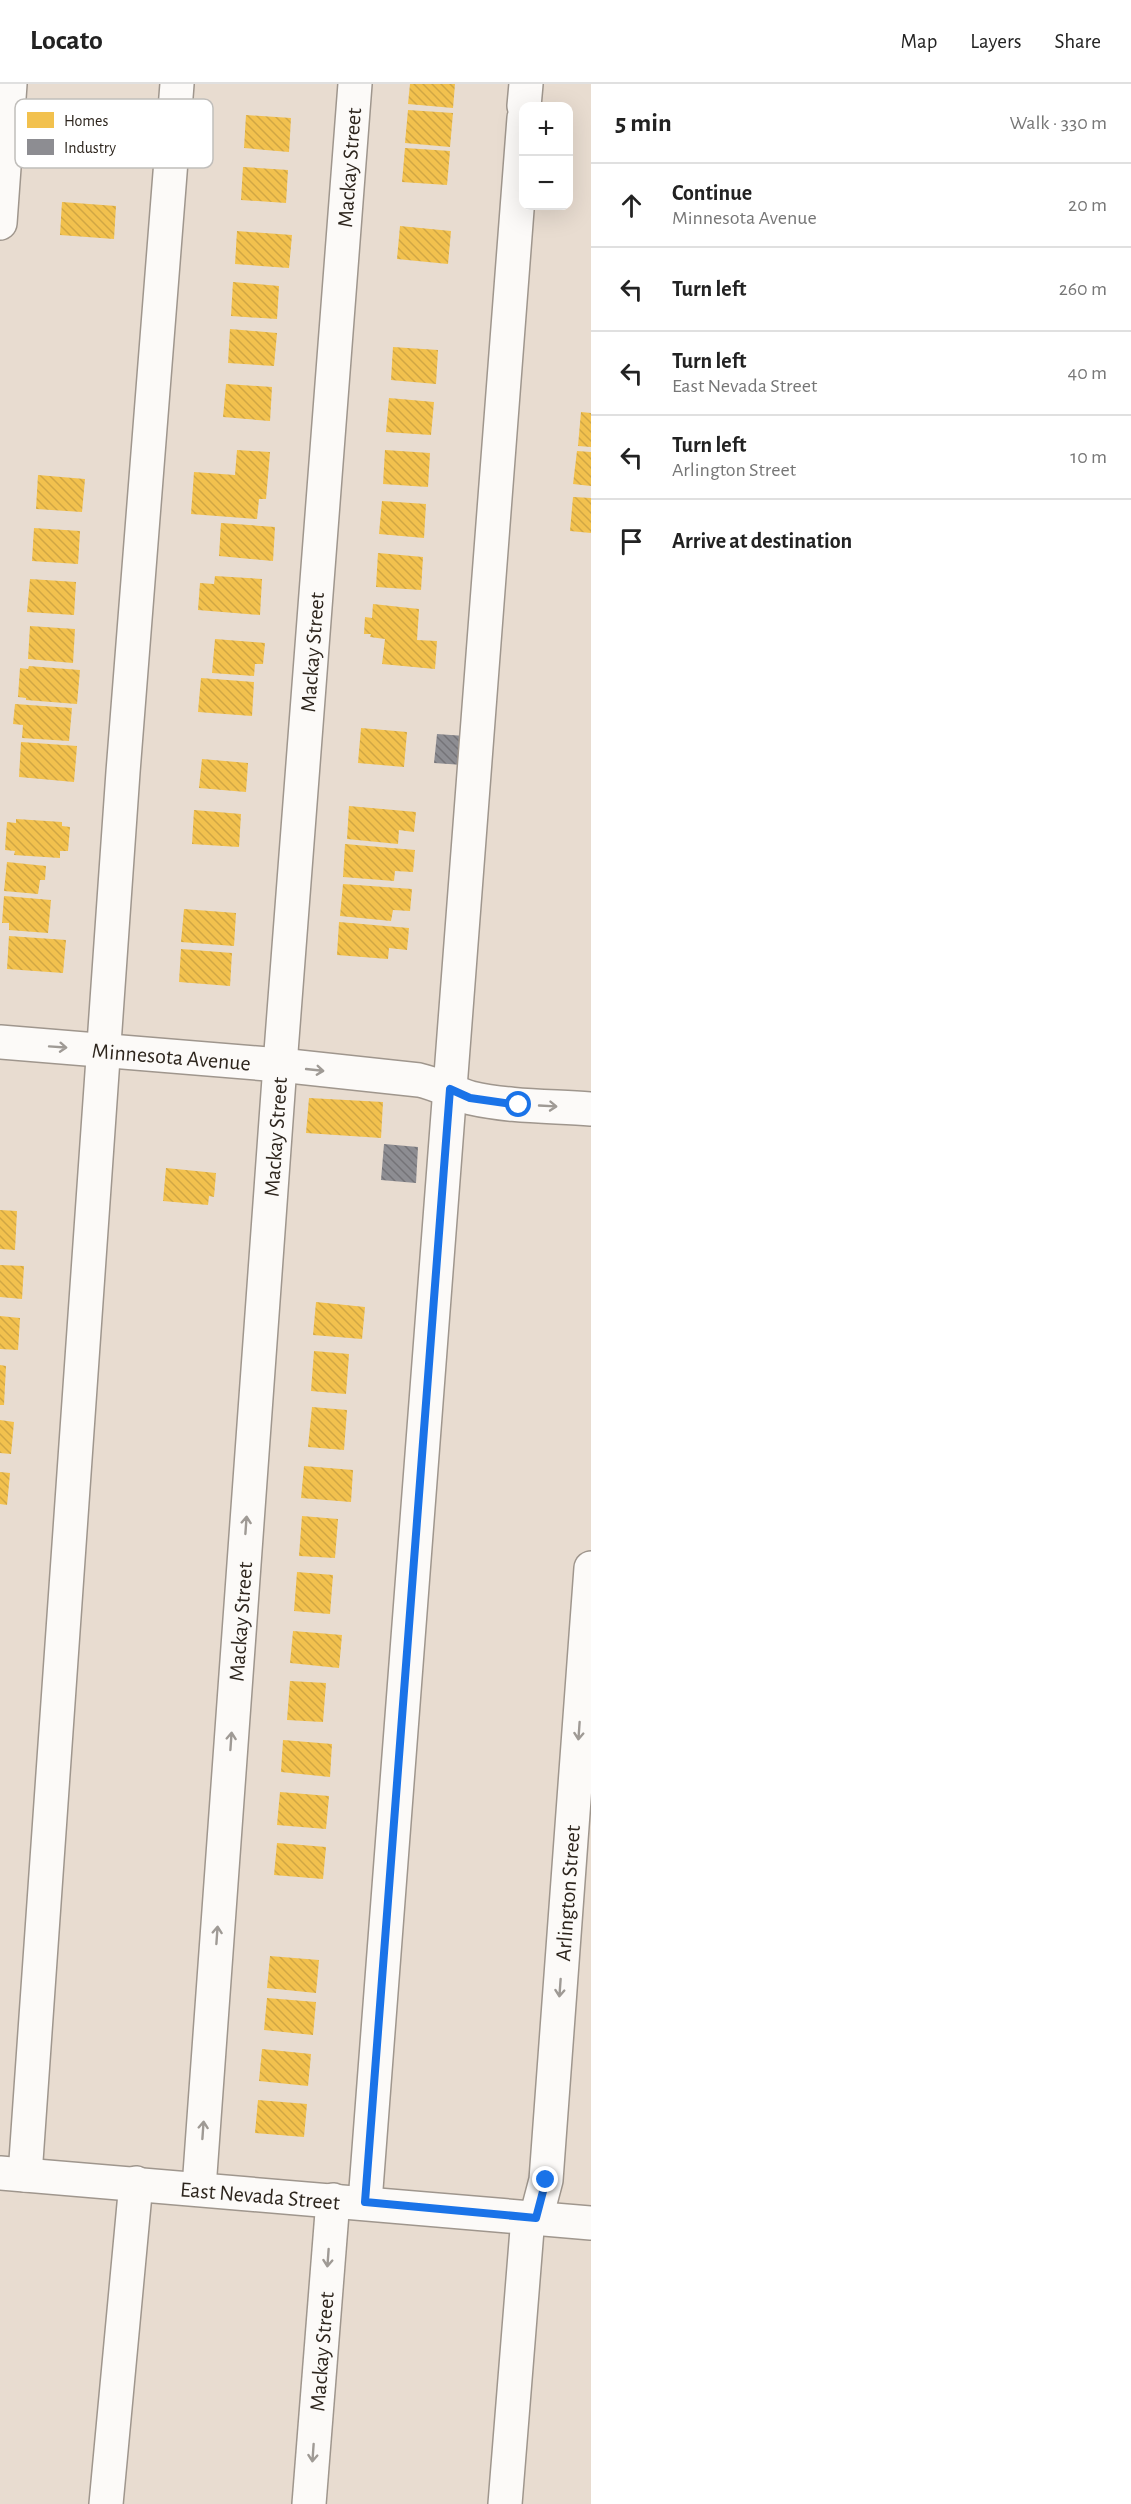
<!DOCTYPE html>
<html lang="en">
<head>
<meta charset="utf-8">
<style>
  body { margin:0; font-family:"Alegreya Sans",sans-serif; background:#f6f6f6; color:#222 }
  .controls { position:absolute; right:18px; top:18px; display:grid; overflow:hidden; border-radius:12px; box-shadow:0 6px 24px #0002 }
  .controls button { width:54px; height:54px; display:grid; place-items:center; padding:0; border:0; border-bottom:2px solid #e0e0e0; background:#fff; color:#222; font:30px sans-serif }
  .stop { position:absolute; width:18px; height:18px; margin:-14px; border:4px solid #1a73e8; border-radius:50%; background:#fff }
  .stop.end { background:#1a73e8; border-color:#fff; box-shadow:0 2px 6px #0008 }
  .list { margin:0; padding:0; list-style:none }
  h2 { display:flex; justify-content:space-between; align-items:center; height:78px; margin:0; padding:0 24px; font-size:26px }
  h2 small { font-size:20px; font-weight:400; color:#767676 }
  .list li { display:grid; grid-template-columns:39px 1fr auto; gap:18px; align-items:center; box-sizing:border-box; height:84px; padding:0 24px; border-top:2px solid #e0e0e0 }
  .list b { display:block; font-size:22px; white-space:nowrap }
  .list p { margin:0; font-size:20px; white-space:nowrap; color:#767676 }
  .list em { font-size:20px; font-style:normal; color:#767676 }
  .icon { flex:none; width:33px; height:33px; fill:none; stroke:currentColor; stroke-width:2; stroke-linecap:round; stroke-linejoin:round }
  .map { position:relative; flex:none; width:591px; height:2420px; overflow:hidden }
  header { display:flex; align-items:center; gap:36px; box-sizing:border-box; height:84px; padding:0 30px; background:#fff; border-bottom:2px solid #e0e0e0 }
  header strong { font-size:28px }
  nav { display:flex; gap:33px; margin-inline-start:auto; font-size:21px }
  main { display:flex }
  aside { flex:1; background:#fff }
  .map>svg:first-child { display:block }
  .homes { fill:url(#homes-back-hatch) }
  .industry { fill:url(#industry-back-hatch) }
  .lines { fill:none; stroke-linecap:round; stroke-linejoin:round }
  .minor-casing { stroke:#9f968d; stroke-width:36 }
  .minor { stroke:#fcfaf8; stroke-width:33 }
  .oneway { stroke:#9f9a95 }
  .route { stroke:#1a73e8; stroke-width:8 }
  .labels { text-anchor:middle; stroke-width:6; stroke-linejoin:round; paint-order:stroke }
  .street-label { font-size:22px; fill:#2d251d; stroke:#fff }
  .key { fill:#fff; stroke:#c0bebb; stroke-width:1.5 }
  .key-label { font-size:16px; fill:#2d251d }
</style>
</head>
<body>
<header>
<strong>Locato</strong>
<nav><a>Map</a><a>Layers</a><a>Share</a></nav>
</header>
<main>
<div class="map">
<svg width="591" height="2420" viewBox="0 0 591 2420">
  <defs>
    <pattern id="homes-back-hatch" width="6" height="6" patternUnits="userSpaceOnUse" patternTransform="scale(1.5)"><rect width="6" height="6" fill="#f2c14e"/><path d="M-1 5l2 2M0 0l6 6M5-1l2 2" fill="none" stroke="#d0a644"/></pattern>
    <pattern id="industry-back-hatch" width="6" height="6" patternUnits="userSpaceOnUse" patternTransform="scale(1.5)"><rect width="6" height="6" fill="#8d8d92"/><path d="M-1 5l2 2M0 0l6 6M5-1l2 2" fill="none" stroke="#747377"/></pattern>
  </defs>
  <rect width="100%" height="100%" fill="#e8dcd0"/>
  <g class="homes">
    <polygon points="410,0 455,0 453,24 408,20"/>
    <polygon points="408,26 453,29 450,63 405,59"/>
    <polygon points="246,31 291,34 289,68 244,64"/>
    <polygon points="405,64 450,67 447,101 402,98"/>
    <polygon points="243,83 288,86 286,119 241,116"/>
    <polygon points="62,118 116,122 114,155 60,151"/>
    <polygon points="400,142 451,147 448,180 397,175"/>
    <polygon points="237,147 292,151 289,184 235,180"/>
    <polygon points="233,198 279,202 277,235 231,232"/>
    <polygon points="230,245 277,249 274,282 228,279"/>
    <polygon points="393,263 438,266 436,300 391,296"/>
    <polygon points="226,300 272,303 270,337 223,333"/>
    <polygon points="389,314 434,318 431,351 386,348"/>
    <polygon points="581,328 591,329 591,363 578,362"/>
    <polygon points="237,366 270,368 266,415 259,415 257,435 191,430 194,388 235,391"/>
    <polygon points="385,366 430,369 428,403 383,400"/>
    <polygon points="577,367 591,368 591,402 573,400"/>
    <polygon points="38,391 85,395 82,428 36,425"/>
    <polygon points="573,413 591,414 591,449 570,447"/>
    <polygon points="382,417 426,420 424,454 379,450"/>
    <polygon points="221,439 275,443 273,477 219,472"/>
    <polygon points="34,444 80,447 78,480 32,477"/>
    <polygon points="378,469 423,473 421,506 376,503"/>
    <polygon points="215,492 262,495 260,531 198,526 200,499 214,500"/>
    <polygon points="30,495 76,498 74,531 27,528"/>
    <polygon points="373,520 419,525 417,556 437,557 435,585 382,580 385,555 370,553 371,550 364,550 365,533 372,534"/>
    <polygon points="30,542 75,545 73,579 28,575"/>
    <polygon points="215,555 265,559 263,580 255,580 254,592 212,589"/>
    <polygon points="29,582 80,586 77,620 26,616 26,614 18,613 20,584 28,585"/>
    <polygon points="201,594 254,598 252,632 198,628"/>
    <polygon points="15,620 72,624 69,657 22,654 23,641 13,640"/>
    <polygon points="361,644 407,648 404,683 358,679"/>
    <polygon points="21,658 77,662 74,698 19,693"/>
    <polygon points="202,675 248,679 246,708 199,704"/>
    <polygon points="349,722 416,728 414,748 399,746 398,760 347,755"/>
    <polygon points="194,726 241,730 239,763 192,760"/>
    <polygon points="16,735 62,738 62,742 70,743 68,767 60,767 60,774 14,771 15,767 5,766 7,738 16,739"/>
    <polygon points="345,760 415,766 413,788 395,787 394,797 343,793"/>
    <polygon points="7,778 46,782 45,796 40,796 38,810 4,807"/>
    <polygon points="343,800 412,805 410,827 393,826 391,837 340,832"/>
    <polygon points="4,812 51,816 48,849 9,846 9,839 2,839"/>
    <polygon points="184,825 236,829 234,862 181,858"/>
    <polygon points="339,838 409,844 407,866 389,864 388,875 337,871"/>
    <polygon points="9,852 66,856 63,889 7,885"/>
    <polygon points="181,865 232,869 230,902 179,898"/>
    <polygon points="309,1014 383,1018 381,1054 306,1049"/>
    <polygon points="166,1084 216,1089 214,1113 209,1112 208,1121 163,1117"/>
    <polygon points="0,1126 17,1127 15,1166 0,1165"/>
    <polygon points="0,1181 24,1182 22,1215 0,1213"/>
    <polygon points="316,1218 365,1223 362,1255 313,1251"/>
    <polygon points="0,1232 20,1234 18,1266 0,1265"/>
    <polygon points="314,1267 349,1270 346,1310 311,1307"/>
    <polygon points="0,1281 6,1282 4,1321 0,1321"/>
    <polygon points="312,1323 347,1326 344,1366 308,1363"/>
    <polygon points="0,1336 14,1338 11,1370 0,1369"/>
    <polygon points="304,1382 353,1386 351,1418 301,1414"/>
    <polygon points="0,1388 10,1389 7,1421 0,1420"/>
    <polygon points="302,1432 338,1435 335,1474 299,1472"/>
    <polygon points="297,1488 333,1491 330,1530 294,1527"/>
    <polygon points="293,1547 342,1551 339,1584 290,1579"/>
    <polygon points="290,1597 326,1599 323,1638 287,1636"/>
    <polygon points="283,1656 332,1660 330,1693 281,1688"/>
    <polygon points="280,1708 329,1712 326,1745 277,1741"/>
    <polygon points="277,1759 326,1763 323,1795 274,1791"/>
    <polygon points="270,1872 319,1876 316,1909 267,1904"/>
    <polygon points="267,1914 316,1918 313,1951 264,1946"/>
    <polygon points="262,1965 311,1970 308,2002 259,1997"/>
    <polygon points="258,2016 307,2020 304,2053 255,2049"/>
  </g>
  <g class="industry">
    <polygon points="437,650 465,652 463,681 434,679"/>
    <polygon points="384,1060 418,1063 416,1099 381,1096"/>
  </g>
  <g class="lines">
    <g class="minor-casing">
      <g id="minor">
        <polyline points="524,22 526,0"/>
        <polyline points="0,139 10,0"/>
        <path id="s1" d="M0,958l280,23 139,15c18,4 35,13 52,18 39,9 81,8 120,11"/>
        <path id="s2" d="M0,2089l591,50"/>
        <polyline points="25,2091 123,688 177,0"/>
        <path id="s3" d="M199,2104l81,-1123 75,-981"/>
        <polyline points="365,2118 524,34"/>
        <path id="s4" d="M536,2134l10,-38 45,-612"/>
        <polyline points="106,2420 136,2099"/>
        <path id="s5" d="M309,2420l24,-304"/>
        <polyline points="505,2420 528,2133"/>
      </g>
    </g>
    <use href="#minor" class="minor"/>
  </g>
  <defs><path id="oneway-shaft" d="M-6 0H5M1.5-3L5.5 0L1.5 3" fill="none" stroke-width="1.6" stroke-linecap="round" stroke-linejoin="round" transform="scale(1.5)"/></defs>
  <g class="oneway">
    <use href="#oneway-shaft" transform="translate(58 963) rotate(4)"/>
    <use href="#oneway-shaft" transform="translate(315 986) rotate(6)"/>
    <use href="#oneway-shaft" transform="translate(548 1022) rotate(3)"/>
    <use href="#oneway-shaft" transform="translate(246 1441) rotate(-86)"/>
    <use href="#oneway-shaft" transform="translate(579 1647) rotate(94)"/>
    <use href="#oneway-shaft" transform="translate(231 1657) rotate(-86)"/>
    <use href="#oneway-shaft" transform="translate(217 1851) rotate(-86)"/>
    <use href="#oneway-shaft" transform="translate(560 1904) rotate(94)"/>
    <use href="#oneway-shaft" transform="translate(203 2046) rotate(-86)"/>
    <use href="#oneway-shaft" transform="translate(328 2174) rotate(94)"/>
    <use href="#oneway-shaft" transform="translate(313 2369) rotate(94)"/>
  </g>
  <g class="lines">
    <polyline class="route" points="519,1021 470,1014 450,1005 365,2118 536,2134 546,2096"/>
  </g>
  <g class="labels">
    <g class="street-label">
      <text dy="8" stroke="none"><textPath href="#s3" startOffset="2026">Mackay Street</textPath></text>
      <text dy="8" stroke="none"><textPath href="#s3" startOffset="1540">Mackay Street</textPath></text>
      <text dy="8" stroke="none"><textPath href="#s1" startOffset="172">Minnesota Avenue</textPath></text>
      <text dy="8" stroke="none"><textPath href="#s3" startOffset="1054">Mackay Street</textPath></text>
      <text dy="8" stroke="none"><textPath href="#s3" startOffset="568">Mackay Street</textPath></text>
      <text dy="8" stroke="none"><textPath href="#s4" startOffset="327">Arlington Street</textPath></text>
      <text dy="8" stroke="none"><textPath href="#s2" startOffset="261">East Nevada Street</textPath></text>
      <text dy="8" stroke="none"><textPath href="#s5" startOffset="153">Mackay Street</textPath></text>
    </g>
  </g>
  <rect x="15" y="15" width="198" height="69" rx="9" class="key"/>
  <rect x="27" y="28" width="27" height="16" fill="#f2c14e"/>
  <rect x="27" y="55" width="27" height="16" fill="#8d8d92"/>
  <g class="key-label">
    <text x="64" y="42">Homes</text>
    <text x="64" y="69">Industry</text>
  </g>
</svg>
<div class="controls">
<button>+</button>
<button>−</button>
</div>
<div class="stop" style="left:519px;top:1021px"></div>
<div class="stop end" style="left:546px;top:2096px"></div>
</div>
<aside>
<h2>5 min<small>Walk · 330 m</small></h2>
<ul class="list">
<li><svg class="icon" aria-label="ahead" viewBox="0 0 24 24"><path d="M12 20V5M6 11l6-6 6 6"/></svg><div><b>Continue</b><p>Minnesota Avenue</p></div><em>20 m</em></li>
<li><svg class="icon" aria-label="left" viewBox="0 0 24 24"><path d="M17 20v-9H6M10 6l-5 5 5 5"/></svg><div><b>Turn left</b></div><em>260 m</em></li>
<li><svg class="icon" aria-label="left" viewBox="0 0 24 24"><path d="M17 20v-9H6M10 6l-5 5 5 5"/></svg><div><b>Turn left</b><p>East Nevada Street</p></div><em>40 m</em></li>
<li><svg class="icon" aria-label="left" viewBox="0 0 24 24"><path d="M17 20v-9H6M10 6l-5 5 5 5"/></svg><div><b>Turn left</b><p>Arlington Street</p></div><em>10 m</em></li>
<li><svg class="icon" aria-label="arrive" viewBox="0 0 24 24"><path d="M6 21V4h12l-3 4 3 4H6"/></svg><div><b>Arrive at destination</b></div></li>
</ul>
</aside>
</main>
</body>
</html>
